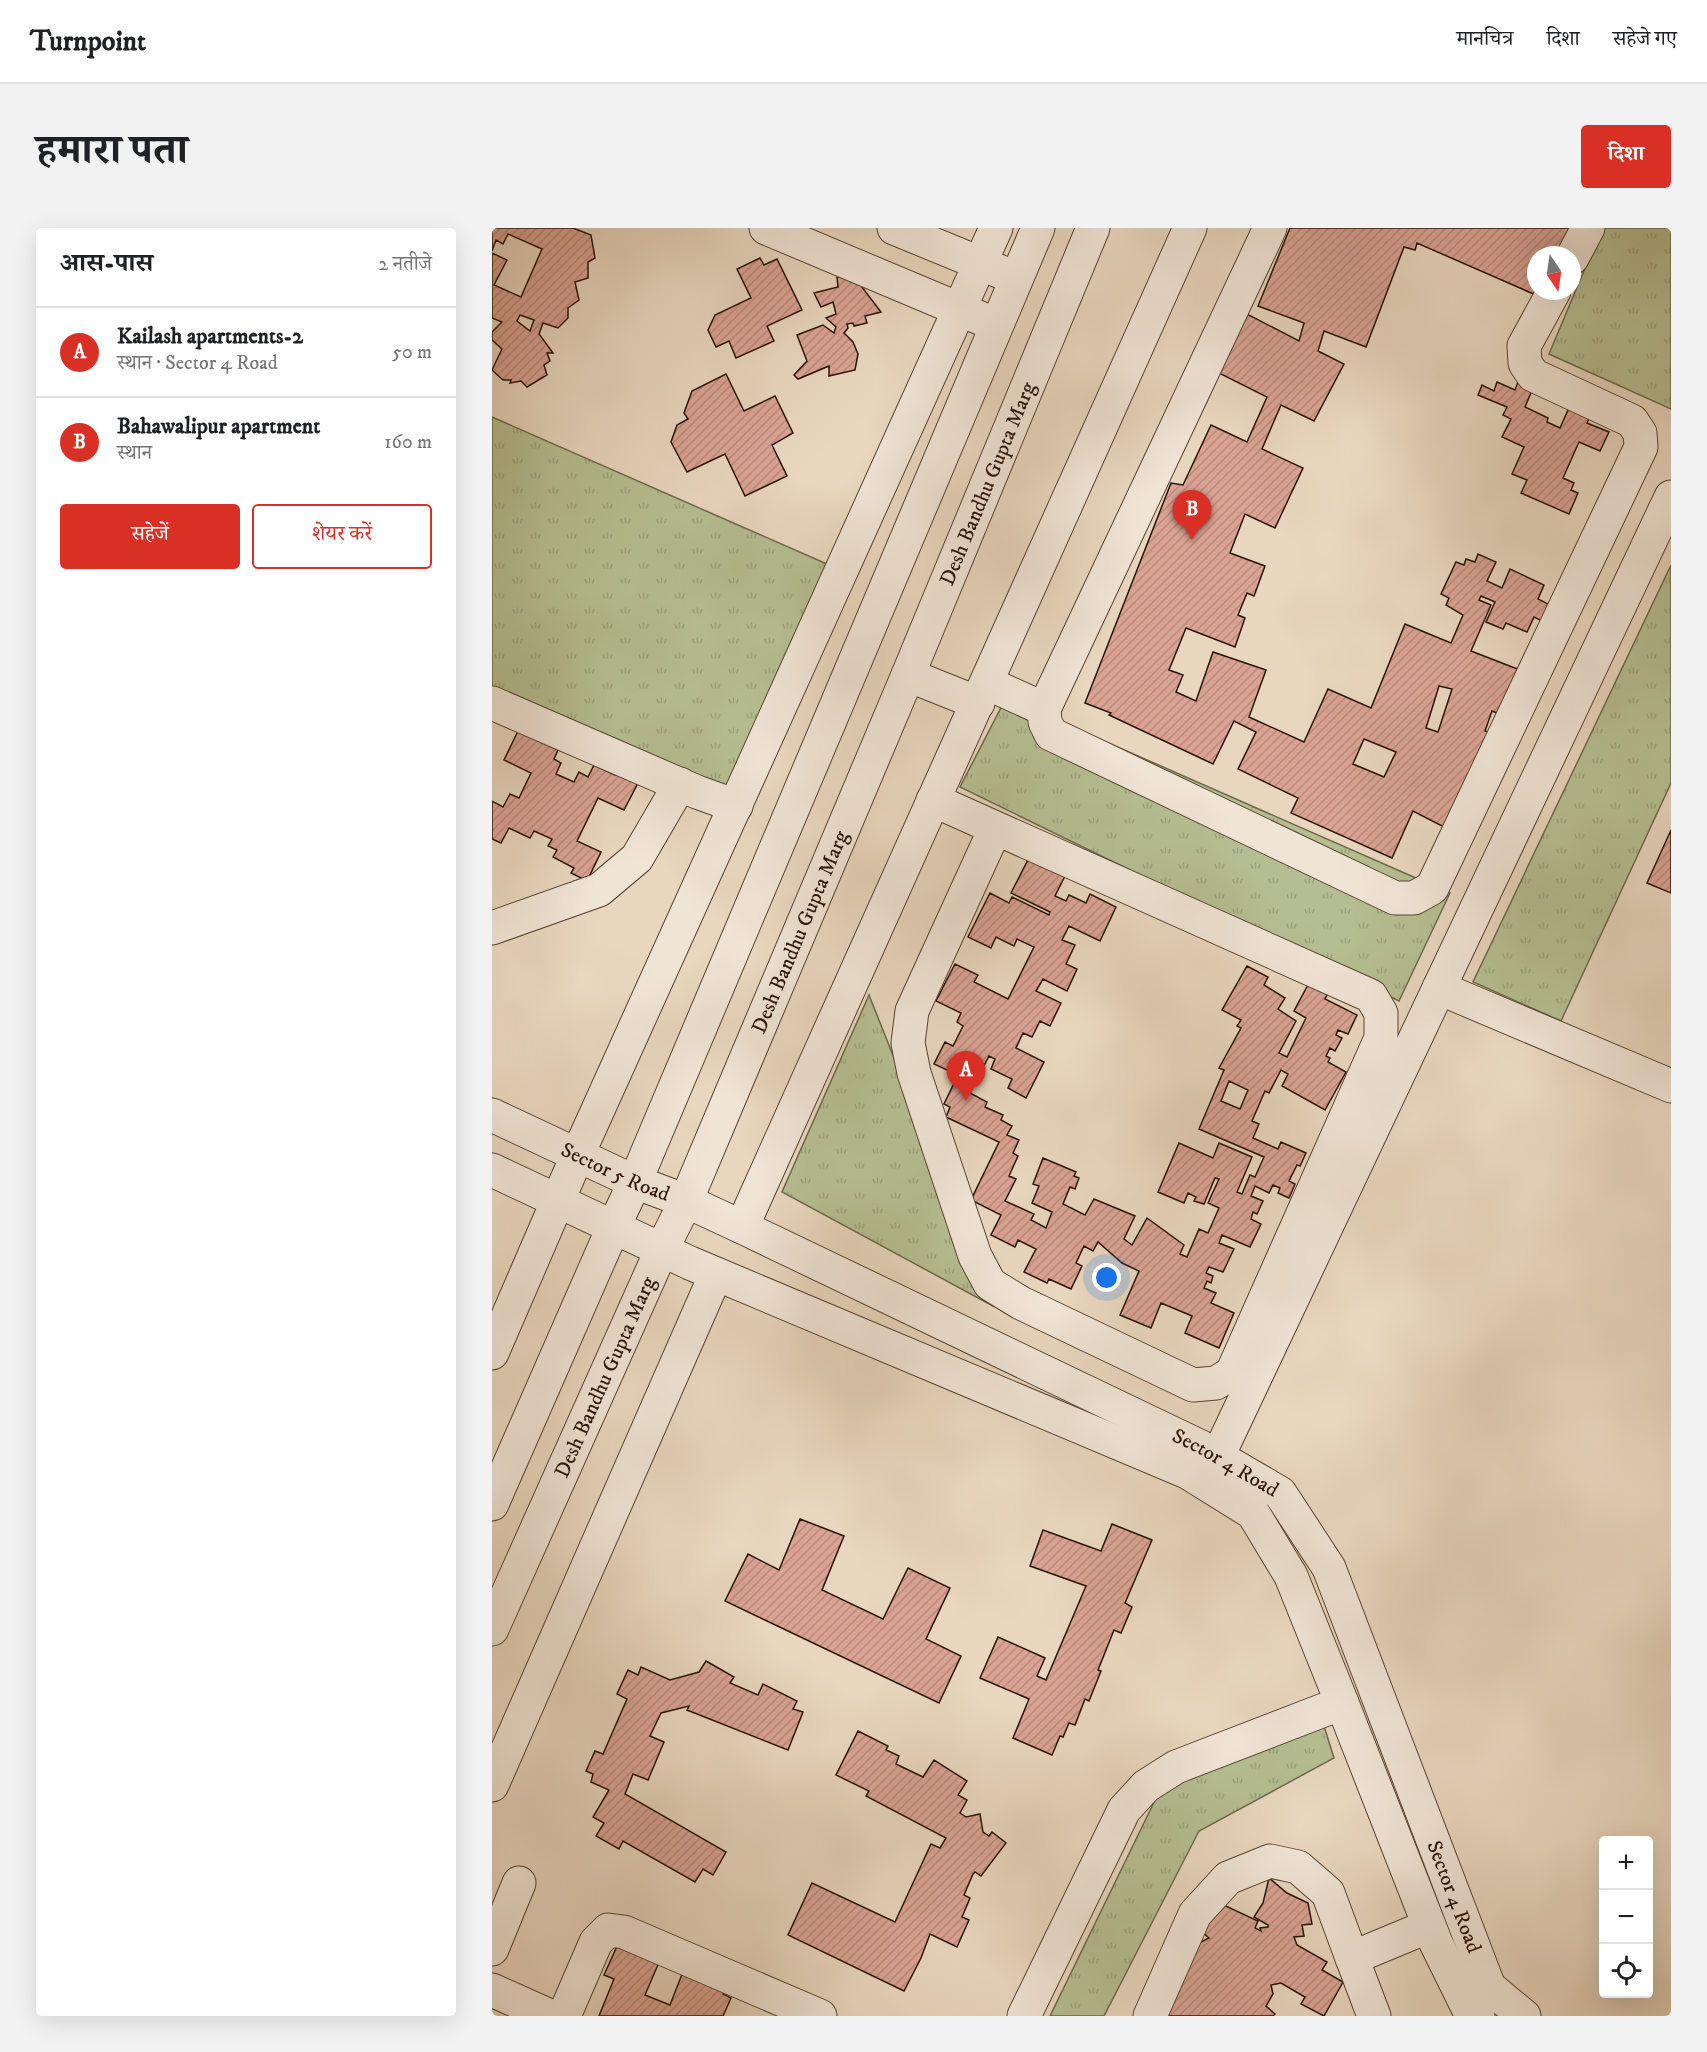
<!DOCTYPE html>
<html lang="hi">
<head>
<meta charset="utf-8">
<style>
  body { margin:0; font-family:"IM FELL DW Pica","Noto Serif Devanagari",serif; background:#f2f2f2; color:#202124 }
  .controls { position:absolute; right:18px; bottom:18px; display:grid; overflow:hidden; border-radius:6px; box-shadow:0 6px 24px #0002 }
  .controls button { width:54px; height:54px; display:grid; place-items:center; padding:0; border:0; border-bottom:2px solid #e0e0e0; background:#fff; color:#202124; font:30px sans-serif }
  .compass { position:absolute; left:1035px; top:18px; width:54px; height:54px; border-radius:50%; background:#fff; box-shadow:0 6px 24px #0002; rotate:167deg }
  .you { position:absolute; left:615px; top:1050px; width:21px; height:21px; margin:-15px; border:4px solid #fff; border-radius:50%; background:#1a73e8; box-shadow:0 0 0 9px #1a73e833 }
  .badge { display:grid; place-items:center; width:39px; height:39px; border-radius:50%; background:#d93025; color:#fff; font-size:20px; font-weight:700 }
  .pin { position:absolute; translate:-50% -50px; filter:drop-shadow(0 2px 3px #0008) }
  .pin::after { content:''; position:absolute; top:32px; width:21px; height:18px; background:inherit; clip-path:polygon(0 0,100% 0,50% 100%) }
  .list { margin:0; padding:0; list-style:none }
  h2 { display:flex; justify-content:space-between; align-items:center; height:78px; margin:0; padding:0 24px; font-size:26px }
  h2 small { font-size:20px; font-weight:400; color:#757577 }
  .list li { display:grid; grid-template-columns:39px 1fr auto; gap:18px; align-items:center; box-sizing:border-box; height:90px; padding:0 24px; border-top:2px solid #e0e0e0 }
  .list b { display:block; font-size:22px; white-space:nowrap }
  .list p { margin:0; font-size:20px; white-space:nowrap; color:#757577 }
  .list em { font-size:20px; font-style:normal; color:#757577 }
  .actions { display:flex; gap:12px; padding:18px 24px }
  .actions a { flex:1; padding:14px 0; border:2px solid #d93025; border-radius:6px; text-align:center; font-size:21px; color:#d93025 }
  .actions .main { background:#d93025; color:#fff }
  .icon { flex:none; width:33px; height:33px; fill:none; stroke:currentColor; stroke-width:2; stroke-linecap:round; stroke-linejoin:round }
  .map { position:relative; flex:none; width:1179px; height:1788px; overflow:hidden; border-radius:6px }
  header { display:flex; align-items:center; gap:36px; box-sizing:border-box; height:84px; padding:0 30px; background:#fff; border-bottom:2px solid #e0e0e0 }
  header strong { font-size:28px }
  nav { display:flex; gap:33px; margin-inline-start:auto; font-size:21px }
  .intro { display:flex; align-items:center; justify-content:space-between; box-sizing:border-box; height:144px; padding:0 36px }
  h1 { margin:0; font-size:42px }
  .button { padding:15px 27px; border-radius:6px; background:#d93025; color:#fff; font-size:21px; font-weight:700 }
  main { display:flex; gap:36px; padding:0 36px }
  aside { flex:1; background:#fff; border-radius:6px; box-shadow:0 6px 24px #0002 }
  .map>svg:first-child { display:block }
  .grass { fill:url(#grass-tufts); stroke:#6e684c; stroke-width:1.5 }
  .building { fill:url(#building-hatch); stroke:#281205; stroke-width:1.5; fill-rule:evenodd }
  .lines { fill:none; stroke-linecap:round; stroke-linejoin:round }
  .minor-casing { stroke:#584333; stroke-width:35 }
  .minor { stroke:#f0e4d5; stroke-width:33 }
  .labels { text-anchor:middle; stroke-width:6; stroke-linejoin:round; paint-order:stroke }
  .street-label { font-size:21px; fill:#281205; stroke:#f0e4d5 }
</style>
</head>
<body>
<header>
<strong>Turnpoint</strong>
<nav><a>मानचित्र</a><a>दिशा</a><a>सहेजे गए</a></nav>
</header>
<div class="intro"><h1>हमारा पता</h1><a class="button">दिशा</a></div>
<main>
<aside>
<h2>आस-पास<small>2 नतीजे</small></h2>
<ul class="list">
<li><span class="badge">A</span><div><b>Kailash apartments-2</b><p>स्थान · Sector 4 Road</p></div><em>50 m</em></li>
<li><span class="badge">B</span><div><b>Bahawalipur apartment</b><p>स्थान</p></div><em>160 m</em></li>
</ul>
<div class="actions"><a class="main">सहेजें</a><a>शेयर करें</a></div>
</aside>
<div class="map">
<svg width="1179" height="1788" viewBox="0 0 1179 1788">
  <defs>
    <pattern id="grass-tufts" width="24" height="20" patternUnits="userSpaceOnUse" patternTransform="scale(1.5)"><rect width="24" height="20" fill="#b5be92"/><path d="M3 7l-1-3M5 7V3M7 7l1-3M15 17l-1-3M17 17v-4M19 17l1-3" fill="none" stroke="#9ca27c"/></pattern>
    <pattern id="building-hatch" width="6" height="6" patternUnits="userSpaceOnUse" patternTransform="scale(1.5)"><rect width="6" height="6" fill="#d9a293"/><path d="M-1 1l2-2M0 6l6-6M5 7l2-2" fill="none" stroke="#ba8a7d"/></pattern>
  </defs>
  <rect width="100%" height="100%" fill="#e8d6be"/>
  <filter id="stains"><feTurbulence type="fractalNoise" baseFrequency=".00333" numOctaves="4"/><feColorMatrix values="0 0 0 0 .2 0 0 0 0 .09 0 0 0 0 .02 0 0 0 .5 -.17"/></filter>
  <radialGradient id="worn" r=".72"><stop offset=".6" stop-color="#630" stop-opacity="0"/><stop offset="1" stop-color="#630" stop-opacity=".3"/></radialGradient>
  <g class="grass">
    <polygon points="1110,0 1179,0 1179,181 1057,126"/>
    <polygon points="0,189 344,340 243,567 0,460"/>
    <polygon points="1179,337 1179,555 1069,793 981,754"/>
    <polygon points="514,470 958,665 907,773 468,559"/>
    <polygon points="377,767 501,1078 290,964"/>
    <polygon points="832,1498 842,1530 707,1603 612,1788 558,1788 669,1560"/>
  </g>
  <g class="building">
    <path d="M0,0h81l18,7 4,23 -7,4v16l-13,4 4,18 -11,8v10l-10,10 -15,-5 -4,11 14,19h-6l3,8 -6,4 3,10 -20,12 -6,-6 -11,2 1,-3h-8l-11,-10 10,-21 -10,-9v-8l10,-10 -10,-4v-65l15,7 -13,25 27,12 21,-48 -34,-15 -5,10 -7,-4 -4,11zM28,87l14,5 -4,11 -13,-10z"/>
    <path d="M798,0h284l-11,27h-27v36l9,8 -128,-56 -2,7 -11,-3 -38,100 -42,-16 -6,20 26,13 -30,57 -33,-16 -19,44 41,19 -28,60 -30,-14 -15,39 35,13 -11,30 -7,-3 -9,22 7,3 -10,29 -49,-19 -17,42 14,5 -7,17 20,9 17,-49 53,18 -17,47 55,25 24,-53 43,19 34,-84 46,19 12,-28 -17,-10 3,-7 -8,-4 15,-32 8,3 2,-6 9,3 3,-8 18,8 -9,19 15,7 8,-19 34,16 -6,14 12,6 -8,16 -8,-4 -7,15 -21,-9 -3,6 -17,-7 9,-20 -14,-6 -2,4 12,5 -20,46 49,19 -18,45 -10,-4 -7,20 9,3 -50,93 -31,-16 -21,47 -101,-45 7,-15 -60,-29 18,-37 -22,-11 -21,43 -104,-49 2,-2 -26,-10 86,-220 12,2 28,-60 36,17 20,-45 -52,-26 30,-58 54,28 5,-18 -46,-17zM947,458l13,3 -14,43 -12,-4zM872,511l32,13 -12,25 -31,-13z"/>
    <polygon points="268,30 272,37 285,31 310,82 275,98 282,113 244,130 237,113 224,119 216,102 223,87 259,70 245,41"/>
    <polygon points="360,46 389,84 373,88 375,95 362,98 361,95 355,96 356,100 352,105 361,114 366,126 363,142 337,148 337,138 306,151 302,147 315,133 305,107 331,97 342,105 344,99 334,90 344,86 341,74 329,79 322,65 346,59 345,49"/>
    <polygon points="234,146 252,183 283,168 301,205 280,217 295,248 253,268 233,226 195,244 179,214 185,197 196,191 192,185 200,163"/>
    <polygon points="1005,154 1023,162 1026,154 1041,160 1033,179 1056,190 1055,194 1068,200 1080,173 1101,182 1095,195 1117,204 1108,223 1087,214 1071,250 1082,255 1079,262 1086,265 1077,286 1029,265 1035,252 1020,246 1032,219 1010,209 1019,191 1011,187 1015,179 986,167 990,157 1002,163"/>
    <polygon points="26,503 66,522 62,531 69,535 64,546 82,554 87,544 96,549 102,537 123,547 126,541 148,551 132,582 106,570 85,613 109,624 95,653 79,645 82,640 61,629 65,622 56,618 60,611 42,603 38,610 17,600 9,615 0,611 0,573 11,579 18,566 27,570 39,545 12,532"/>
    <polygon points="1179,602 1179,665 1155,655"/>
    <path d="M538,628l39,12 -14,28 11,5 3,-6 17,8 4,-9 26,13 -16,34 -31,-15 -7,14 13,5 -9,19 11,5 -10,22 -24,-12 -7,12 25,12 -11,23 -10,-5 -8,16 -9,-4 -7,15 28,14 -18,36 -18,-10 4,-9 -21,-10 4,-10 -6,-3 -19,37 17,9 -2,5 18,8 -2,5 11,6 -5,9 12,5 -6,13 5,3 -9,20 7,3 -11,22 29,13 -3,6 15,8 6,-16 -20,-9 7,-17 -6,-2 10,-26 33,14 -2,4 5,2 -4,11 -5,-2 -7,17 22,11 9,-16 41,17 -11,23 8,6 15,-27 37,27 -4,9 7,3 12,-28 9,4 11,-25 -11,-5 11,-24 -4,-1 -11,26 -10,-3 2,-4 -8,-4 -4,10 -26,-11 21,-49 34,15 6,-15 33,14 -15,35 5,2 8,-19 5,2 9,-20 -65,-28 25,-59 -5,-2 22,-40 -4,-2 4,-6 -19,-10 25,-44 21,11 -4,8 21,13 -7,11 18,12 -17,32 8,4 19,-39 -12,-7 16,-30 20,9 -5,9 32,16 -9,19 -10,-4 -2,5 6,3 -7,13 -5,-3 -4,8 4,2 -2,4 18,10 -21,38 -43,-24 6,-12 -7,-4 -12,23 -4,-2 -13,30 7,3 -6,14 25,11 3,-7 25,11 -6,13 -3,-1 -8,16 6,3 -6,14 -11,-5 2,-5 -7,-3 -4,8 -14,-7 -4,10 12,5 -6,13 -4,-2 -2,7 10,5 -11,23 -28,-12 -3,8 15,6 -11,23 -14,-5 -3,6 7,3 -2,7 -4,-2 -3,7 12,5 -5,10 23,10 -15,35 -34,-15 7,-17 -31,-13 -10,25 -31,-13 19,-44 -17,-8 -24,-21 -5,9 -9,-5 -8,17 6,3 -11,23 -22,-10 -2,4 -23,-11 12,-23 -18,-9 -3,7 -24,-12 10,-20 -30,-15 28,-58 -53,-25 4,-10 -6,-3 14,-29 -24,-11 11,-22 8,4 10,-20 -6,-4 4,-9 -25,-12 19,-37 23,11 -4,7 34,17 26,-52 -17,-8 -3,7 -18,-9 -5,11 -23,-11 22,-44 19,10 3,-6 37,18 1,-3 -39,-19zM737,853l19,9 -8,19 -19,-8z"/>
    <polygon points="308,1291 352,1308 330,1362 391,1391 416,1340 458,1360 434,1411 469,1428 447,1475 233,1373 256,1326 287,1342"/>
    <polygon points="620,1296 660,1312 633,1375 640,1379 629,1405 622,1402 606,1442 609,1443 597,1473 593,1471 583,1497 577,1495 571,1509 568,1508 560,1527 521,1510 537,1471 488,1450 506,1409 553,1430 545,1448 554,1452 594,1358 538,1338 551,1302 609,1323"/>
    <polygon points="214,1433 242,1449 238,1455 266,1467 271,1456 305,1473 301,1481 311,1484 296,1522 195,1482 197,1478 169,1485 158,1508 172,1514 156,1552 141,1546 133,1566 234,1624 221,1647 211,1641 203,1654 131,1613 127,1621 104,1608 112,1595 101,1589 117,1562 99,1554 101,1546 94,1543 103,1523 111,1526 135,1471 125,1466 136,1442 146,1447 149,1439 178,1452 207,1444"/>
    <polygon points="366,1503 396,1518 394,1522 407,1528 404,1536 431,1549 442,1532 475,1553 466,1567 475,1572 468,1585 474,1589 488,1586 491,1604 497,1608 500,1604 514,1615 489,1648 483,1644 481,1646 472,1667 478,1670 470,1689 477,1692 465,1719 438,1706 429,1730 412,1763 296,1707 320,1655 403,1694 439,1616 448,1620 454,1610 374,1568 377,1563 344,1547"/>
    <polygon points="777,1650 795,1665 816,1675 820,1696 810,1697 812,1708 802,1709 805,1717 835,1734 830,1742 851,1754 832,1788 809,1776 813,1769 789,1755 779,1757 781,1766 774,1778 783,1786 781,1788 662,1788 695,1721 717,1710 709,1703 719,1671 766,1693 763,1700 769,1703 768,1700 776,1699 776,1697 762,1689 771,1675"/>
    <polygon points="126,1716 168,1732 153,1767 178,1777 194,1736 237,1752 231,1766 239,1770 231,1788 107,1788 122,1751 112,1747"/>
  </g>
  <g class="lines">
    <g class="minor-casing">
      <g id="minor">
        <polyline points="274,0 488,90"/>
        <polyline points="402,0 509,44"/>
        <polyline points="778,0 552,481 553,494 559,506 903,670 922,670 940,660 1149,219 1148,205 1140,193 1041,147 1033,135 1032,118 1062,63"/>
        <polyline points="1080,30 1096,0"/>
        <polyline points="416,447 486,475"/>
        <polyline points="495,455 552,481"/>
        <polyline points="0,475 205,564 244,578"/>
        <polyline points="441,572 879,768 889,785 889,810 740,1145 724,1155 701,1157 529,1075 498,1056 483,1028 422,845 416,815 420,783 503,601"/>
        <polyline points="0,700 107,662 145,630 188,556"/>
        <polyline points="947,760 1179,858"/>
        <path id="s1" d="M0,887l143,67 51,19 56,26 459,220 79,46 49,75 160,419 35,29"/>
        <polyline points="0,942 198,1035 695,1244 761,1285 799,1348 850,1475 944,1715 976,1780 986,1788"/>
        <polyline points="250,999 698,0"/>
        <polyline points="0,1125 86,926 504,0"/>
        <polyline points="726,1228 1179,269"/>
        <polyline points="0,1276 121,1000 143,954 546,0"/>
        <path id="s2" d="M0,1401l170,-380 24,-48 222,-526 185,-447"/>
        <polyline points="0,1557 224,1046"/>
        <polyline points="0,1721 27,1655"/>
        <polyline points="860,1730 882,1788"/>
        <polyline points="0,1762 58,1788"/>
        <polyline points="72,1788 104,1714 116,1702 132,1704 328,1788"/>
        <polyline points="532,1788 632,1582 654,1558 684,1539 850,1475"/>
        <polyline points="658,1788 703,1686 736,1650 778,1633 806,1639 836,1665 860,1730 937,1698"/>
      </g>
    </g>
    <use href="#minor" class="minor"/>
  </g>
  <g class="labels">
    <g class="street-label">
      <text dy="7" stroke="none"><textPath href="#s2" startOffset="1248">Desh Bandhu Gupta Marg</textPath></text>
      <text dy="7" stroke="none"><textPath href="#s2" startOffset="762">Desh Bandhu Gupta Marg</textPath></text>
      <text dy="7" stroke="none"><textPath href="#s1" startOffset="136">Sector 5 Road</textPath></text>
      <text dy="7" stroke="none"><textPath href="#s2" startOffset="276">Desh Bandhu Gupta Marg</textPath></text>
      <text dy="7" stroke="none"><textPath href="#s1" startOffset="812">Sector 4 Road</textPath></text>
      <text dy="7" stroke="none"><textPath href="#s1" startOffset="1316">Sector 4 Road</textPath></text>
    </g>
  </g>
  <rect width="100%" height="100%" filter="url(#stains)"/>
  <rect width="100%" height="100%" fill="url(#worn)"/>
</svg>
<div class="controls">
<button>+</button>
<button>−</button>
<button><svg class="icon" aria-label="locate" viewBox="0 0 24 24"><circle cx="12" cy="12" r="6"/><path d="M12 2v4M12 18v4M2 12h4M18 12h4"/></svg></button>
</div>
<svg class="compass" viewBox="-18 -18 36 36"><path d="M0-13l5 13h-10z" fill="#e53935"/><path d="M0 13l5-13h-10z" fill="#757577"/></svg>
<div class="you"></div>
<div class="pin badge" style="left:474px;top:873px">A</div>
<div class="pin badge" style="left:700px;top:312px">B</div>
</div>
</main>
</body>
</html>
